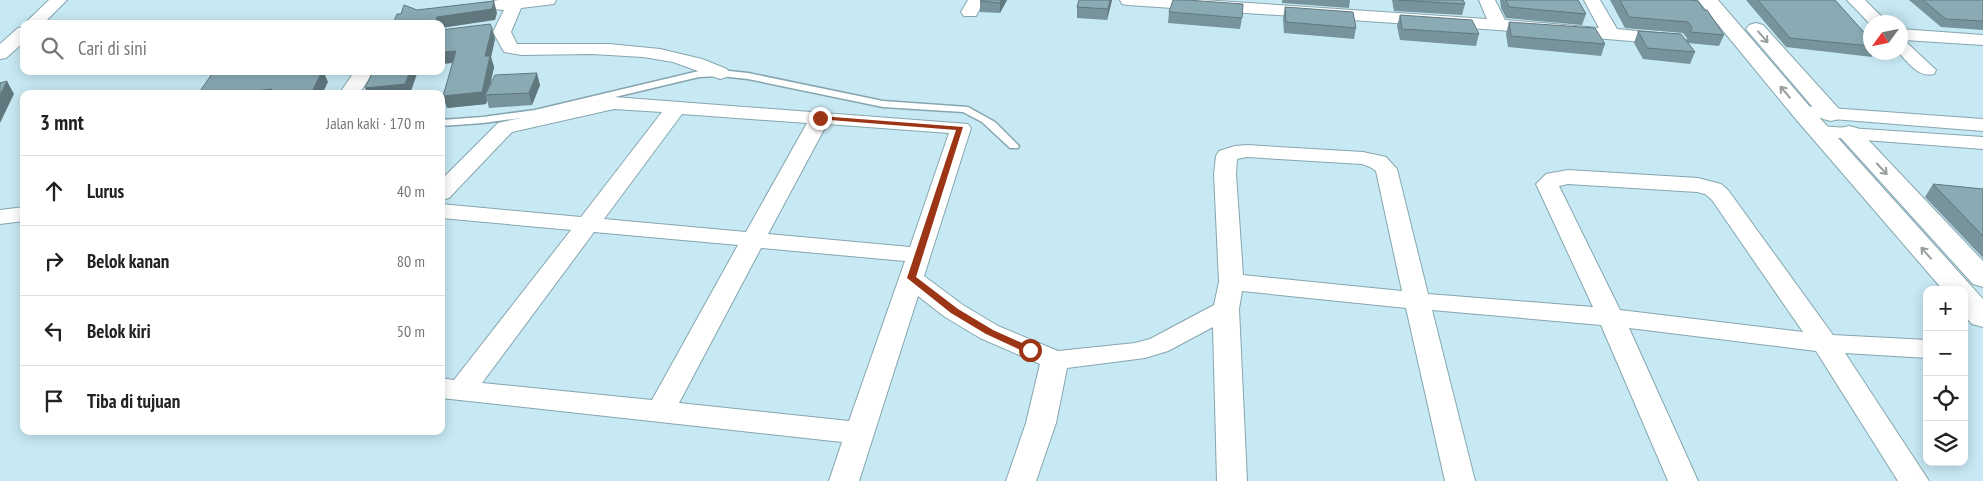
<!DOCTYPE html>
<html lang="id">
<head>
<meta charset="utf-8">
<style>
  body { margin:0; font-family:"PT Sans Narrow",sans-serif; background:#f2f2f2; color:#222 }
  .controls { position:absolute; right:15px; bottom:15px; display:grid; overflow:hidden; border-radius:10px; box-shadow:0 2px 12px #0003 }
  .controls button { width:45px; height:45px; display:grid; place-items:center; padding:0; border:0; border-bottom:1px solid #e0e0e0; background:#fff; color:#222; font:25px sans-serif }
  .compass { position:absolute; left:1863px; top:15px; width:45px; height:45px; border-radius:50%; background:#fff; box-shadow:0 2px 12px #0003; rotate:237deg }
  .stop { position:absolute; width:15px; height:15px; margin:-11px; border:4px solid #9c3516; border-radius:50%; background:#fff }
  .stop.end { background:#9c3516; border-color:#fff; box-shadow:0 1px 5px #0008 }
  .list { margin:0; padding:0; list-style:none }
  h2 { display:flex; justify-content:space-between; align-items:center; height:65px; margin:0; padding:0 20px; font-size:21px }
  h2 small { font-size:16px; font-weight:400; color:#767676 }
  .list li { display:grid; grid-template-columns:32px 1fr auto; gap:15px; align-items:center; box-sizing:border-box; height:70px; padding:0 20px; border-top:1px solid #e0e0e0 }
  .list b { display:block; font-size:19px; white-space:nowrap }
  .list em { font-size:16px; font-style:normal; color:#767676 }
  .icon { flex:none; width:28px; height:28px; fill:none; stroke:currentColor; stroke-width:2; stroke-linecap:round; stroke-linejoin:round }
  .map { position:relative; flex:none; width:1983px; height:481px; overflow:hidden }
  .search { position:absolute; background:#fff; box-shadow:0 2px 12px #0003; left:20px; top:20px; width:425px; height:55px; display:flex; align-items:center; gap:12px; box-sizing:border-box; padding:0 18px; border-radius:10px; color:#767676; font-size:19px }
  .panel { position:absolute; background:#fff; box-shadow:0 2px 12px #0003; left:20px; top:90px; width:425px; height:345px; border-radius:10px }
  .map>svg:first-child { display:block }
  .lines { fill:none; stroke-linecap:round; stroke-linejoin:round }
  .service-casing { stroke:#85a6af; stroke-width:3 }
  .minor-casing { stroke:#85a6af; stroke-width:2 }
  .tertiary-casing { stroke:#85a6af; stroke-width:2 }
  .service { fill:#fff; fill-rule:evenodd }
  .minor { fill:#fff; fill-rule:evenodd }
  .tertiary { fill:#fff; fill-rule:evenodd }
  .wall { fill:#77939b }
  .shaded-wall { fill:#61787e }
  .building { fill:#8aabb4; stroke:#61787e }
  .oneway { stroke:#989e9f }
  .route { fill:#9c3516 }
</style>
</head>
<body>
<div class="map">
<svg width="1983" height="481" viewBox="0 0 1983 481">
  <rect width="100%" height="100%" fill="#c7e9f3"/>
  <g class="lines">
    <g class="service-casing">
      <polygon id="service" points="720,70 748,73 883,101 968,107 995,122 1019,146 1018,148 1010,148 982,122 963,112 883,107 748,79 720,76 699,77 535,116 483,123 441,126 441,120 483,117 535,110 699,71"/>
    </g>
    <g class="minor-casing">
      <g id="minor">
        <polygon points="49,0 67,0 43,24 24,24"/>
        <polygon points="499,0 556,0 554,4 521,8 511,32 517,44 609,44 660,49 702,59 727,69 729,73 727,77 720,79 673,62 643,57 592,54 522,55 504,52 493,32 504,10 493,9 491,5 493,1"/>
        <polygon points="968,0 984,0 976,16 964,16 961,12"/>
        <polygon points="1120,0 1203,0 1487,19 1479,0 1495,0 1505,20 1599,28 1584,0 1600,0 1617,29 1668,34 1674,35 1677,39 1674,43 1668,44 1498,30 1128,5 1122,4"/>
        <polygon points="1847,0 1865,0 1887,22 1870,22 1870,24"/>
        <polygon points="24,27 24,42 6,58 0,59 0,44 18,28"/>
        <path d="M1900,29l83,6v10l-79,-5 32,30 -2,4c-16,4 -25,-11 -36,-22h2z"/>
        <polygon points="355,71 374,71 359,94 339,94"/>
        <path d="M614,97l354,27 3,4 -47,148 39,29 35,21 60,25 77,-8 15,-4 64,-34 5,-23 -5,-108 2,-18 3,-5 16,-5 12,-1 116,7 23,5 11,12 31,125 165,13 -57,-123 10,-10 22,-4 130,8 23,6 7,6 105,145 94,5v18l-82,-5 84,128h-31l-82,-130 -187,-23 69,153h-30l-67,-156 -169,-15 43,171h-30l-39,-173 -164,-17 -3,18 8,172h-30l-4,-154 -45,24 -23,7 -78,10 -11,55 -20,58h-30l20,-58 14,-59 -60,-26 -35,-21 -27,-21 -59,185h-30l13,-39 -401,-44v-20l13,2 117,-150 -130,-12v-14l140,13 81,-105 -48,-3 -102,23 -63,66 -8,2v-20l57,-57zM682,114l125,9 -61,109 -142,-13zM827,124l122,9 -39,114 -142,-13zM1247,157l115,7 8,3 6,4 26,120 -159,-16 -7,-101 1,-15zM1568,184l129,8 8,2 7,6 91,132 -183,-22 -61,-124zM594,232l144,13 -86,155 -170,-17zM761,248l144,13 -56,160 -170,-18z"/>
        <polygon points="1802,106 1983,119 1983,131 1795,116 1792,112 1795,108"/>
        <polygon points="1819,126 1983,137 1983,149 1812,136 1809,132 1812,128"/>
        <polygon points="24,207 24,221 0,224 0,210"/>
      </g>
    </g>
    <g class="tertiary-casing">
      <g id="tertiary">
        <polygon points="1698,0 1718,0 1810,107 1983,299 1983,327 1972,324 1964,315 1964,290 1943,290 1794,117"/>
        <polygon points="1756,23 1763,25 1839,109 1843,114 1839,119 1831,121 1823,119 1746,29 1749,25"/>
        <polygon points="1849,126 1857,128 1983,261 1983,287 1973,284 1841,138 1837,133 1841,128"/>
      </g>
    </g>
    <use href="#service" class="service"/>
    <use href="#minor" class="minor"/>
    <use href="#tertiary" class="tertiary"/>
  </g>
  <g class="wall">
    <polygon points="1007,0 1000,13 980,12 980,1"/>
    <polygon points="1079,0 1112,0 1107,20 1077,18 1077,7"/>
    <polygon points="1282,0 1350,0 1349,8 1282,3"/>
    <polygon points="1392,0 1463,0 1465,4 1462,15 1394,11"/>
    <polygon points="1500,0 1578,0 1586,14 1582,25 1506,18 1501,8"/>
    <polygon points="1610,0 1691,0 1704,10 1724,35 1719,46 1688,43 1695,52 1690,64 1643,59 1634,43 1638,31 1686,41 1687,38 1683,33 1625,28"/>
    <polygon points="1746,0 1835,0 1870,39 1870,52 1875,52 1872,57 1786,47"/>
    <polygon points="1909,0 1983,0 1983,30 1941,27"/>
    <polygon points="1285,7 1356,28 1354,39 1284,33 1283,18"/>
    <polygon points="1169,12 1242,18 1240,29 1168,23"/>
    <polygon points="1400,15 1479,34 1476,46 1400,40 1397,26"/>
    <polygon points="1509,22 1605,44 1601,56 1508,47 1506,34"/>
    <polygon points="495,39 491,57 494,67 490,86 540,85 532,105 489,108 487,100 486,104 447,108 453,63 441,64"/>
    <polygon points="1933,184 1983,189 1983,258 1925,197"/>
  </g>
  <g class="shaded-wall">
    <polygon points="1001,0 1007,0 1000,13 1000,3"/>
    <polygon points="1110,0 1112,0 1107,20 1108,9"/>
    <polygon points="494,1 497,13 495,20 441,28 441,24 436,24 436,19 437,17"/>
    <polygon points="492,28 495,39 491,57 494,67 488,95 485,95 487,100 486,104 447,108 443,96 485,56"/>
    <polygon points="456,51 460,62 441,64 441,52"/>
    <polygon points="188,71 211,71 189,73"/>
    <polygon points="316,71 326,71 325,75 328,82 322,94 311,94"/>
    <polygon points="410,71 418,71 410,94 368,94 365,88"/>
    <polygon points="537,73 540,85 532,105 529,93"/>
    <polygon points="7,81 14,94 0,123 0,95"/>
    <polygon points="272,89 275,94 223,94"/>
  </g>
  <g class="building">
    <polygon points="981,0 1001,0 1000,3 980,1"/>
    <polygon points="1079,0 1110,0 1108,9 1077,7"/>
    <polygon points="1173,0 1187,0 1243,4 1242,18 1169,12"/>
    <polygon points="1398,0 1463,0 1465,4"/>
    <polygon points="1506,0 1578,0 1586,14 1509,7"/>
    <polygon points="1620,0 1691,0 1698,1 1704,10 1707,10 1724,35 1690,32 1692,28 1688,22 1629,17"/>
    <polygon points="1758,0 1835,0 1870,39 1870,46 1790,38"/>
    <polygon points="1923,0 1983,0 1983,21 1946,19"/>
    <polygon points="494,1 492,9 437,17 436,19 436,24 393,24 397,14 401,14 404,5 417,10"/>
    <polygon points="1285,7 1353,12 1356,28 1286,22"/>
    <polygon points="1400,15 1472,20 1479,34 1402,29"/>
    <polygon points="1509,22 1595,28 1605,44 1511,36"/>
    <polygon points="490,24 492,28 485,56 490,56 482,92 443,96 456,51 441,52 441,30"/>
    <polygon points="1638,31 1681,34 1695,52 1647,48"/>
    <polygon points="214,71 322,71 311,94 270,94 272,89 223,94 198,94"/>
    <polygon points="373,71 410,71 405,84 365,88"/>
    <polygon points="537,73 529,93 485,95 495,75"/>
    <polygon points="7,81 0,95 0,83"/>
    <polygon points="1933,184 1983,189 1983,236"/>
  </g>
  <defs><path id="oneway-shaft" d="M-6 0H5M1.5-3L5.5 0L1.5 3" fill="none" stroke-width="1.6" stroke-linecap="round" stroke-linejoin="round" transform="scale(1.25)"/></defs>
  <g class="oneway">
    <use href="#oneway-shaft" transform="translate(1763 37) rotate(49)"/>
    <use href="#oneway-shaft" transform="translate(1785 92) rotate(-130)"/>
    <use href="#oneway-shaft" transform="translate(1882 169) rotate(47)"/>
    <use href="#oneway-shaft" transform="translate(1926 253) rotate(-131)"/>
  </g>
  <polygon class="route" points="820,116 963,127 916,277 958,309 993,330 1033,348 1033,353 1027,353 986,334 951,313 907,278 956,130 817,119 817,117"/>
</svg>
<div class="controls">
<button>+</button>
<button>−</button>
<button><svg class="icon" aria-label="locate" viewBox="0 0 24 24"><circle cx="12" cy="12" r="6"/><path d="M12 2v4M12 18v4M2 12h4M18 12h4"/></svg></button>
<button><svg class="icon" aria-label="layers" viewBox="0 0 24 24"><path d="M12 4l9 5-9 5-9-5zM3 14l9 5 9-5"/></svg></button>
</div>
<svg class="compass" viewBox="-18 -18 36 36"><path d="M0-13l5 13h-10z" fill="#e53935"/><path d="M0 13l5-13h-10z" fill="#767676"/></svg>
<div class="stop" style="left:1030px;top:350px"></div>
<div class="stop end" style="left:820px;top:118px"></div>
<div class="search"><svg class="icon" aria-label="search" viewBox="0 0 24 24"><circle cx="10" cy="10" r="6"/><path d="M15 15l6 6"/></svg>Cari di sini</div>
<section class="panel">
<h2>3 mnt<small>Jalan kaki · 170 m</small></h2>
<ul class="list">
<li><svg class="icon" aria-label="ahead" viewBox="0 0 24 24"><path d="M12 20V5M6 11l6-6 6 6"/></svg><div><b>Lurus</b></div><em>40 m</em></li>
<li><svg class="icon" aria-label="right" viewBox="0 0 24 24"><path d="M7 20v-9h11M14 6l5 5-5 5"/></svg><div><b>Belok kanan</b></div><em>80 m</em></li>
<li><svg class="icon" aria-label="left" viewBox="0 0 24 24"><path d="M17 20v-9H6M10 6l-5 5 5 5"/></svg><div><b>Belok kiri</b></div><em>50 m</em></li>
<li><svg class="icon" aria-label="arrive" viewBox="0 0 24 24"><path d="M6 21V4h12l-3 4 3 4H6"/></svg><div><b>Tiba di tujuan</b></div></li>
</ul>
</section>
</div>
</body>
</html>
